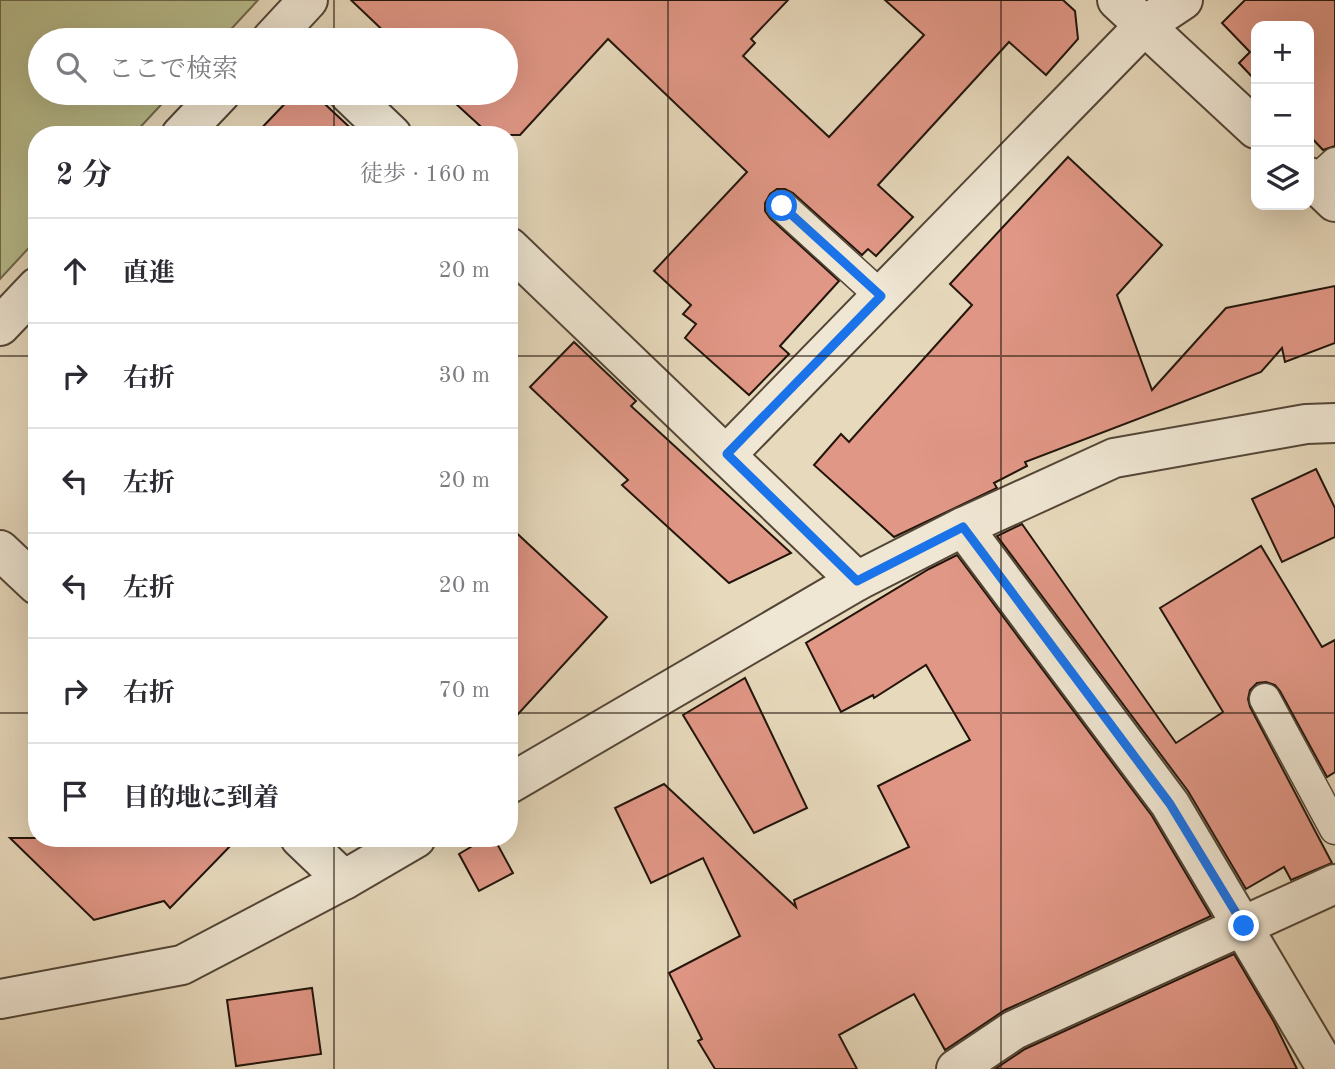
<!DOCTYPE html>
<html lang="ja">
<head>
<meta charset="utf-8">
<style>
  body { margin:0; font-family:"Old Standard TT","Noto Serif JP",serif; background:#f7f7f7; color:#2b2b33 }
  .controls { position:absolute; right:21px; top:21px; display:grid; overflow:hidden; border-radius:14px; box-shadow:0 7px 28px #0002 }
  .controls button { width:63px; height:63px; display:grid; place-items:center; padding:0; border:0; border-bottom:2px solid #e1e1e2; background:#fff; color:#2b2b33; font:35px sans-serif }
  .stop { position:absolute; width:21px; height:21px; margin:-16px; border:5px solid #1a73e8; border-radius:50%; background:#fff }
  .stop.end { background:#1a73e8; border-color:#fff; box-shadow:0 2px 7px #0008 }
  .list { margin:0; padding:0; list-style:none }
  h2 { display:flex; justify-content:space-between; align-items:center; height:91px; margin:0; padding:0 28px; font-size:30px }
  h2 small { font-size:23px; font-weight:400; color:#7c7c81 }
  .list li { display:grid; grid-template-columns:46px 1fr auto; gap:21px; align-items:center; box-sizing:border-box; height:105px; padding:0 28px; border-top:2px solid #e1e1e2 }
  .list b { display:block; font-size:26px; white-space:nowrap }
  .list em { font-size:23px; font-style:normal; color:#7c7c81 }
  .icon { flex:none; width:38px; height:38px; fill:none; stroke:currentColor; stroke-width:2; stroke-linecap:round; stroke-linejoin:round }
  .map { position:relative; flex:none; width:1335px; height:1069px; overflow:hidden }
  .search { position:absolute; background:#fff; box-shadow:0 7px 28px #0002; left:28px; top:28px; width:490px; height:77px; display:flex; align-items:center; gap:18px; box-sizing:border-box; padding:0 24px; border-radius:38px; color:#7c7c81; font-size:26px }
  .panel { position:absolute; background:#fff; box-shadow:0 7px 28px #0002; left:28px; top:126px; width:490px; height:721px; border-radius:28px }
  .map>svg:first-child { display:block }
  .green { fill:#b9be8e; stroke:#6e6a4c; stroke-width:2 }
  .building { fill:#e19786; stroke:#22150b; stroke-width:2 }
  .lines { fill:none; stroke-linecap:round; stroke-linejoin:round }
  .lane-casing { stroke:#534637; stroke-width:33 }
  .street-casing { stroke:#534637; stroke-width:42 }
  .lane { stroke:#efe6d3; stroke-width:30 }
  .street { stroke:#efe6d3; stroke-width:38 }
  .route { stroke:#1a73e8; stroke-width:9 }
  .grid { fill:none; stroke:#22150b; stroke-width:2; stroke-opacity:0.55 }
</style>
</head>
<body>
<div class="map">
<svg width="1335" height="1069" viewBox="0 0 1335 1069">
  <rect width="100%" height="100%" fill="#e7d9bc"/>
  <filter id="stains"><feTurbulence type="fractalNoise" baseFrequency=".00286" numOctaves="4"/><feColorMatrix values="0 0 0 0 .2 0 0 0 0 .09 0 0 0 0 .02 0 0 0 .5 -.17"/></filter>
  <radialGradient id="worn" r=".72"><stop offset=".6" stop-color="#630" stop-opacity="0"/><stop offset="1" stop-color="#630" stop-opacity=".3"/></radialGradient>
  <polygon class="green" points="0,0 258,0 221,40 40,40 40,93 172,93 133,135 37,135 37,239 0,279"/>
  <g class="building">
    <polygon points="351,0 788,0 751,39 755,43 743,56 829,137 924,35 885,0 1063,0 1075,11 1078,39 1046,75 1009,42 878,185 913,217 876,256 868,249 862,255 793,193 785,189 777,189 770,194 765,203 765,211 770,218 839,281 780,346 789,354 749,395 685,338 696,324 683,314 691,305 654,271 747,172 608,39 520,135 490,135 444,93 506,93 506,40 393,40"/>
    <polygon points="1245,0 1335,0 1335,146 1323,150 1309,135 1309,26 1256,26 1256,81 1239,63 1250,52 1222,23"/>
    <polygon points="295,93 313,93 358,135 255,135"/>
    <polygon points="1068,157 1162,245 1117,295 1152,390 1226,308 1335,286 1335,343 1285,362 1282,348 1261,372 1025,462 1027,466 994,483 997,488 894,537 814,465 841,434 849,442 972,305 950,284"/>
    <polygon points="574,342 636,401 631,406 791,553 729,583 622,485 628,480 530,387"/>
    <polygon points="1316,469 1335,508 1335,537 1282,562 1252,499"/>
    <polygon points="1022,524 1176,743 1223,712 1160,608 1261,546 1322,647 1335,640 1335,772 1327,777 1280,691 1275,685 1266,682 1257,683 1250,690 1248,699 1250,707 1332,863 1291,880 1284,867 1246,889 1188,791 997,536"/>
    <polygon points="509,526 607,617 509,724"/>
    <polygon points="957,555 1152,816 1211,916 1005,1010 945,1050 914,994 839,1035 857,1069 715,1069 698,1041 702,1039 669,973 740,936 703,858 651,883 615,808 664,784 796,907 794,900 909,847 878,786 970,740 926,665 874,698 873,695 841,712 806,643 929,569"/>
    <polygon points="745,678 807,808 754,833 683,715"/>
    <polygon points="10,838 238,838 170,908 164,901 94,920"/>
    <polygon points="486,838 494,838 513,873 479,891 459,854"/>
    <polygon points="1234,954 1274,1022 1297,1069 995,1069 1025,1049"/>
    <polygon points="312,988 321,1054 236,1066 227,1000"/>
  </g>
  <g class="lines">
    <g class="lane-casing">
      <g id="lane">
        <polyline points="1314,182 1335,163"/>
        <polyline points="782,206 881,296"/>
        <polyline points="1265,699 1335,829"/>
      </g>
    </g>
    <g class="street-casing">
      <g id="street">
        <polyline points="1117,0 1256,129"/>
        <polyline points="271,40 308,0"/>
        <polyline points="348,93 392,135"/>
        <polyline points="181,135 221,93"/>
        <polyline points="1309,177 1335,202"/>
        <polyline points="509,247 857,581"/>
        <polyline points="0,326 37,287"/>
        <polyline points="727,454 1144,26 1183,0"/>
        <polyline points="963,527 1170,804 1327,1069"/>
        <polyline points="0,550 37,585"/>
        <polyline points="509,784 857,581 963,527 1114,458 1306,424 1335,423"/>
        <polyline points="300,838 344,880"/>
        <polyline points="0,999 182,965 344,880 416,838"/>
        <polyline points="956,1069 1014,1030 1335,884"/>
      </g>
    </g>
    <use href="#lane" class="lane"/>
    <use href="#street" class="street"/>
  </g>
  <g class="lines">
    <polyline class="route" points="782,206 881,296 727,454 857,581 963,527 1170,804 1244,926"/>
  </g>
  <path class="grid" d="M334,0v40M668,0v1069M1001,0v1069M334,93v42M0,356h37M509,356h826M0,713h37M509,713h826M334,838v231"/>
  <rect width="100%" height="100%" filter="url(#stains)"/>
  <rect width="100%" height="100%" fill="url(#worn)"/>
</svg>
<div class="controls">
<button>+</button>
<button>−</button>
<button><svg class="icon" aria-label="layers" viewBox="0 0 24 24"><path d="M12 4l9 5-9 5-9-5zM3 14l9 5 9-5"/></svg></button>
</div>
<div class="stop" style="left:782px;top:206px"></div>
<div class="stop end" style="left:1244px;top:926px"></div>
<div class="search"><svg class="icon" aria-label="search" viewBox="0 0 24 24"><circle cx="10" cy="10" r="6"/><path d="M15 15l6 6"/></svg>ここで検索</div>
<section class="panel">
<h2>2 分<small>徒歩 · 160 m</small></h2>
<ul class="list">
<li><svg class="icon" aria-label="ahead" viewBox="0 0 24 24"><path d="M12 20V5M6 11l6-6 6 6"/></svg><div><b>直進</b></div><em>20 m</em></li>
<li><svg class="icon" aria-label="right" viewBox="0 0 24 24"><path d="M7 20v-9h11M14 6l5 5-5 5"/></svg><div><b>右折</b></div><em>30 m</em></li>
<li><svg class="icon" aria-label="left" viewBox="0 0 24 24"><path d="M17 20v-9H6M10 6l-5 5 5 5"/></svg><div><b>左折</b></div><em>20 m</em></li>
<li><svg class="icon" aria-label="left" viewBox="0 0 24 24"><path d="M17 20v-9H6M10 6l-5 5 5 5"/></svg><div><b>左折</b></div><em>20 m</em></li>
<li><svg class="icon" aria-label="right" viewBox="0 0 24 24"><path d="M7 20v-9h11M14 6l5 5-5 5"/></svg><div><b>右折</b></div><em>70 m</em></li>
<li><svg class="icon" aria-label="arrive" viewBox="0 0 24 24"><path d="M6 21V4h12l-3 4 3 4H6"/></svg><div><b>目的地に到着</b></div></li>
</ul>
</section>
</div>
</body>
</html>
